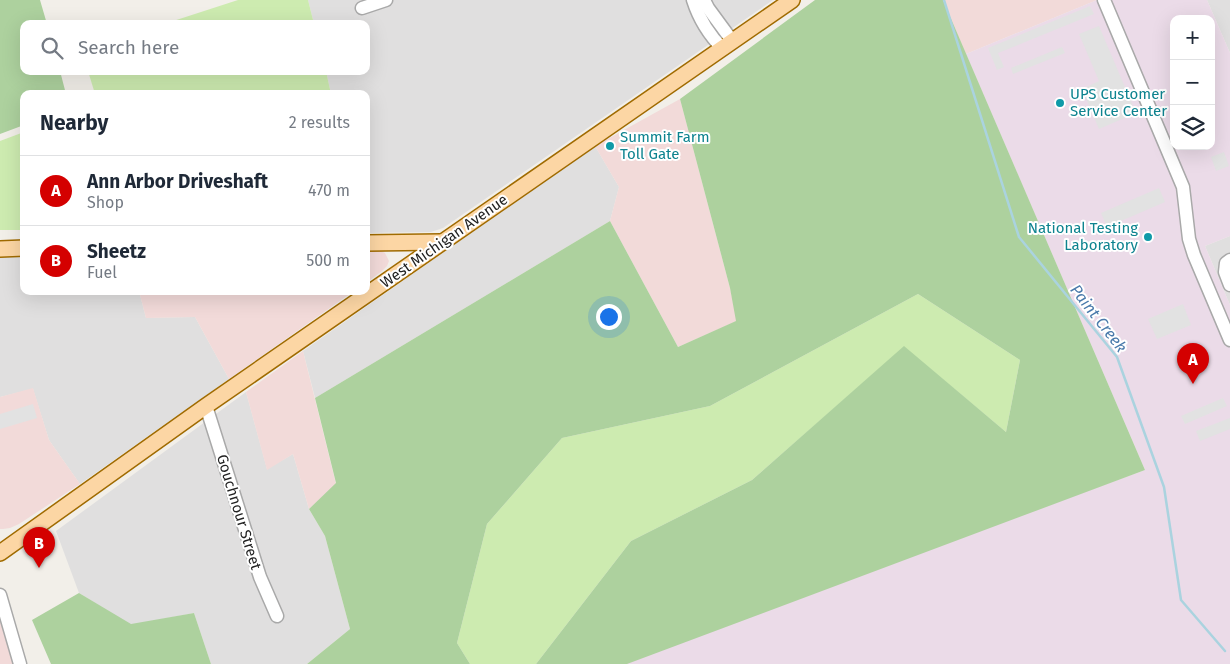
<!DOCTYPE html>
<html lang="en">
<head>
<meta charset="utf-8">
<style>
  body { margin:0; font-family:"Fira Sans",sans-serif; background:#f6f6f7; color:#1f2937 }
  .controls { position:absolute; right:15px; top:15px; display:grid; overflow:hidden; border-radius:10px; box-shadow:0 5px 20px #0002 }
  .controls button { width:45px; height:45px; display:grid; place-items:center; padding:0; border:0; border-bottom:1px solid #e0e1e3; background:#fff; color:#1f2937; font:25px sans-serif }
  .you { position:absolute; left:608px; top:316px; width:18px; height:18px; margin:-12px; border:4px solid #fff; border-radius:50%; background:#1a73e8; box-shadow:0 0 0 8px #1a73e833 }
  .badge { display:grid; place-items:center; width:32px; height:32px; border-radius:50%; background:#d40000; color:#fff; font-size:16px; font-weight:700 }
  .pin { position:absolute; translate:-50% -41px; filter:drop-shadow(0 1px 2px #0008) }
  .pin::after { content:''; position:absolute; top:26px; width:18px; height:15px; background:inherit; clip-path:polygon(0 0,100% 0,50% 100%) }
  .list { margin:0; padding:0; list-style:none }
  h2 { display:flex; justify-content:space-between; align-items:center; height:65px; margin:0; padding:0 20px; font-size:21px }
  h2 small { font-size:16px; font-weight:400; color:#747a83 }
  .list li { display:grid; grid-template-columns:32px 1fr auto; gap:15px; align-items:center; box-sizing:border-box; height:70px; padding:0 20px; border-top:1px solid #e0e1e3 }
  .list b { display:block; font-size:19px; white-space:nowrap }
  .list p { margin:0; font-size:16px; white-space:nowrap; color:#747a83 }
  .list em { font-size:16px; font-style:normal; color:#747a83 }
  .icon { flex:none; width:28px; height:28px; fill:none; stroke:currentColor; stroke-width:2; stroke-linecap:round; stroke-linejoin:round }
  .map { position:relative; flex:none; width:1230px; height:664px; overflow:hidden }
  .search { position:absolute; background:#fff; box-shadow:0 5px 20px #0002; left:20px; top:20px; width:350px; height:55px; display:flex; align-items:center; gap:12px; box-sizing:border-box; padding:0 18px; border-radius:10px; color:#747a83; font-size:19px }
  .panel { position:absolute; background:#fff; box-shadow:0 5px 20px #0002; left:20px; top:90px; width:350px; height:205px; border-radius:10px }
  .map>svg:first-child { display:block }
  .residential { fill:#e0dfdf }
  .commercial { fill:#f2dad9 }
  .industrial { fill:#ebdbe8; fill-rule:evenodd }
  .grass { fill:#cdebb0 }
  .forest { fill:#add19e }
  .parking { fill:#e2e2e2 }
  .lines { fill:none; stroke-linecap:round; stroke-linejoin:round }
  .stream { stroke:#aad3df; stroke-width:2.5 }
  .minor-casing { stroke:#a9a9a9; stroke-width:15 }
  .major-casing { stroke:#a06b00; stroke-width:18 }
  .minor { stroke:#fff; stroke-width:12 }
  .major { stroke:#fcd6a4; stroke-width:15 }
  .culture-dot { fill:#0f9aa8; stroke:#fff; stroke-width:2 }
  .labels { text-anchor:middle; stroke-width:4; stroke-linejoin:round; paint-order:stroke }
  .culture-label { font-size:15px; fill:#0d838f; stroke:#fff; text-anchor:start }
  .street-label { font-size:15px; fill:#222; stroke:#fff }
  .water-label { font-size:16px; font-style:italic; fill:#4a7aab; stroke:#fff }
</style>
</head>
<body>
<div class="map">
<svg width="1230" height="664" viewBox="0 0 1230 664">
  <rect width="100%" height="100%" fill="#f2efe9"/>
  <g class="residential">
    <polygon points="308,0 773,0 443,228 431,232 366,233 366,94 331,94 326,71 366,71 366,24 314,24"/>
    <polygon points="1207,0 1230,0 1230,53"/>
    <polygon points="595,146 619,187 610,221 315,398 303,351"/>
    <polygon points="1230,236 1230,305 1205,246"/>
    <polygon points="24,256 24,291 139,291 146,318 195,317 229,379 80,484 49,440 33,389 0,397 0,257"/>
    <polygon points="246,392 267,469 293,454 309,509 325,536 350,629 307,664 211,664 194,613 131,625 79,593 56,531"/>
  </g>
  <g class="commercial">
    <polygon points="943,0 1097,0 966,54"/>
    <polygon points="680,99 730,288 737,321 678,347 610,221 619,187 595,146"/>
    <polygon points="366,249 381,251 385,253 389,261 387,266 382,271 366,283"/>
    <polygon points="139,291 354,291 229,379 195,317 146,318"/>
    <polygon points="303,351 336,484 309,509 293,454 267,470 246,392"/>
    <polygon points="33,388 49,440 80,484 19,524 10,528 3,529 0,529 0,397"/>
    <polygon points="0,619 13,664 0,664"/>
  </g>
  <path class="industrial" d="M1097,0h110l23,53v183l-25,10 25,59v359h-607l144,-56 378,-138 -179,-416zM1174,19h37v127h-37z"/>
  <g class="grass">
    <polygon points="238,0 308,0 314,24 164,24"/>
    <polygon points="88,71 326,71 331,94 95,94"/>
    <polygon points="24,132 24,230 0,230 0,141"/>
    <polygon points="918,294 1020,360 1006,432 904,347 752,480 631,541 536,664 470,664 457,643 487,524 562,438 710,406"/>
  </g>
  <g class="forest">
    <polygon points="0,0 40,0 47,24 24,24 24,71 60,71 66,94 24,94 24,125 0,134"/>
    <polygon points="815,0 943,0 1145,470 627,664 536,664 631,541 752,480 904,346 1006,432 1020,360 918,294 710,406 562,438 487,524 457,643 470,664 307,664 350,629 325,536 309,509 336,483 315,398 610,221 678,347 736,321 730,288 680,99"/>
    <polygon points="79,593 131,624 194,613 211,664 51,664 32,620"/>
  </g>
  <g class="parking">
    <polygon points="1090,6 1094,14 998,53 1004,67 997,70 988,48"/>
    <polygon points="1099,26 1136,113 1099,129 1082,89 1099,81 1079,34"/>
    <polygon points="1062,47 1065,53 1013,74 1011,68"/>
    <polygon points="1224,152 1229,166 1216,171 1211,157"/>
    <polygon points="1159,188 1165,202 1107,227 1101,213"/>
    <polygon points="1183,304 1191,325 1157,339 1148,319"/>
    <polygon points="1223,398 1227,406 1185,424 1181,416"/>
    <polygon points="33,404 37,418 0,429 0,414"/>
    <polygon points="1230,418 1230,429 1200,441 1196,431"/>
  </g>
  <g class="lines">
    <polyline class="stream" points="944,0 1019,237 1117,357 1164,487 1181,600 1225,651"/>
    <g class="minor-casing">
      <g id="minor">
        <path d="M693,0c6,19 16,35 30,49"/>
        <polyline points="704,0 708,8 733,42"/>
        <polyline points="1104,0 1183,187 1189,239 1194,255 1230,340"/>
        <polyline points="362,8 386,0"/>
        <polyline points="1230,260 1226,263 1225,272 1230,285"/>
        <polyline points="206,406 260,577 277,616"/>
        <polyline points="0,595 20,664"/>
      </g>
    </g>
    <g class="major-casing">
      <g id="major">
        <polyline points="366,243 441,242"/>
        <polyline points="0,249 24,248"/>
        <polyline points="0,553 206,406 792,0"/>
      </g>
    </g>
    <use href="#minor" class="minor"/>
    <use href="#major" class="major"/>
  </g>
  <g class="culture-dot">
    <circle cx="1060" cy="103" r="5"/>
    <circle cx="610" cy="146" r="5"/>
    <circle cx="1148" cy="237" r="5"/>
  </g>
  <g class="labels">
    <g class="culture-label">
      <text x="1070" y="99">UPS Customer<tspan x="1070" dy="17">Service Center</tspan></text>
      <text x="620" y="142">Summit Farm<tspan x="620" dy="17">Toll Gate</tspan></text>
      <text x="1138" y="233" text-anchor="end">National Testing<tspan x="1138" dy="17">Laboratory</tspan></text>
    </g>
    <g class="street-label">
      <text transform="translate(444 241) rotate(-35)" y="5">West Michigan Avenue</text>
      <text transform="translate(239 512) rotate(73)" y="5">Gouchnour Street</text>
    </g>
    <g class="water-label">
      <text transform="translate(1099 318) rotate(52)" y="6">Paint Creek</text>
    </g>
  </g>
</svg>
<div class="controls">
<button>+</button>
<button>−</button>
<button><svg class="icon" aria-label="layers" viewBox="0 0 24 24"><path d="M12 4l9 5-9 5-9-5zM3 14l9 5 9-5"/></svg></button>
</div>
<div class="you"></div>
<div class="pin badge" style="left:1193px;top:384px">A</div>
<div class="pin badge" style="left:39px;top:568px">B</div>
<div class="search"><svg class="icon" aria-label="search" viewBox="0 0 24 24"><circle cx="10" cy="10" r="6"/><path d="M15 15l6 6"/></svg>Search here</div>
<section class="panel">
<h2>Nearby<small>2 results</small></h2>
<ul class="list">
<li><span class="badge">A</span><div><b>Ann Arbor Driveshaft</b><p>Shop</p></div><em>470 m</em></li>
<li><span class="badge">B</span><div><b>Sheetz</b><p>Fuel</p></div><em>500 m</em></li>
</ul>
</section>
</div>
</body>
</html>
